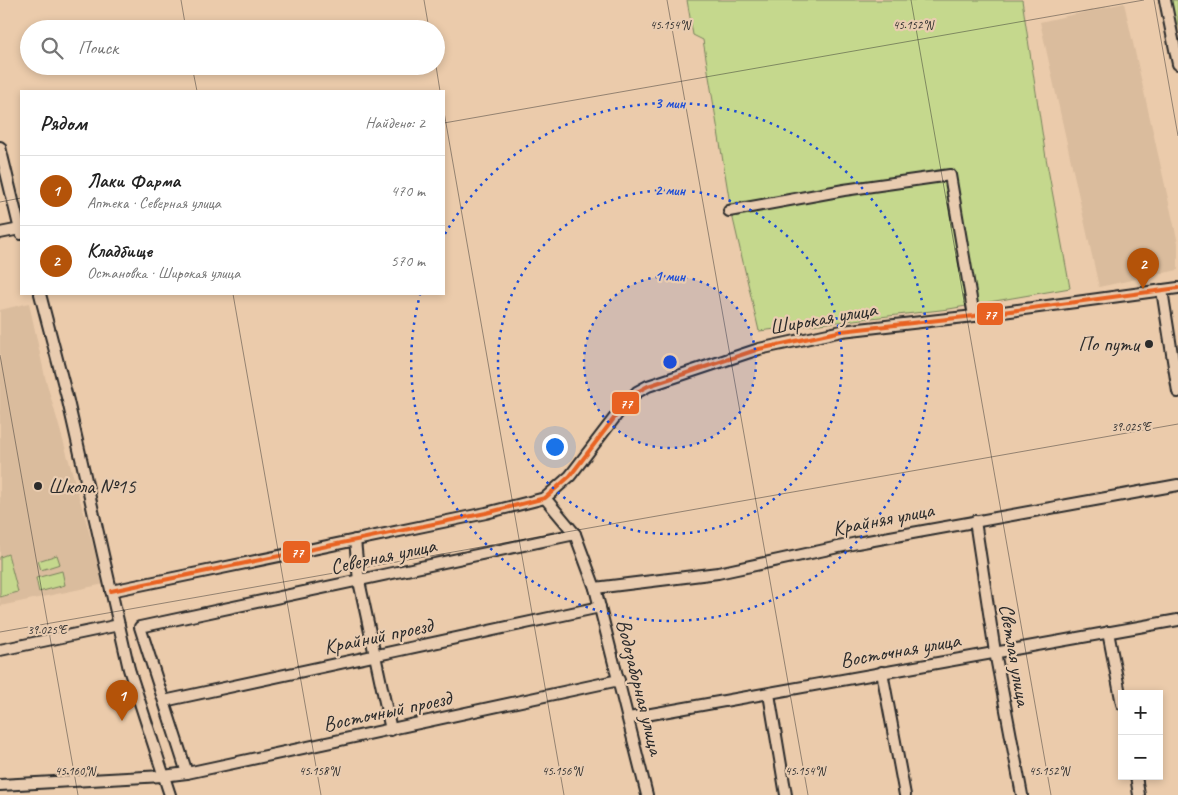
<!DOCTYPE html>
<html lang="ru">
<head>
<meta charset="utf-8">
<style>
  body { margin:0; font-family:Caveat,sans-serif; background:#f2f2f2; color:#222 }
  .controls { position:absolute; right:15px; bottom:15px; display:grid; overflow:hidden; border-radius:0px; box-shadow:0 2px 8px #0003 }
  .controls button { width:45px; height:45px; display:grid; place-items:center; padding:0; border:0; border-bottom:1px solid #e0e0e0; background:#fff; color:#222; font:25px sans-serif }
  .you { position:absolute; left:554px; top:446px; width:18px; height:18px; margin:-12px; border:4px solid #fff; border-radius:50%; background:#1a73e8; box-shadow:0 0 0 8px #1a73e833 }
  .badge { display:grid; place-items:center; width:32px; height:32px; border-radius:50%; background:#b45309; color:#fff; font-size:16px; font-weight:700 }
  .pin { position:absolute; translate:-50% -41px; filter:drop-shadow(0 1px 2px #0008) }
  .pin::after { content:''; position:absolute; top:26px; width:18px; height:15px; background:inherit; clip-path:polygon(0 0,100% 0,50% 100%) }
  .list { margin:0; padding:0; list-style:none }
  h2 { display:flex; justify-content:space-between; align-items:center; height:65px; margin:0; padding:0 20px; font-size:21px }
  h2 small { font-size:16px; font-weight:400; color:#767676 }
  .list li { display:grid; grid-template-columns:32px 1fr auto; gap:15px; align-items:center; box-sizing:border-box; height:70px; padding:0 20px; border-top:1px solid #e0e0e0 }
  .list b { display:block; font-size:19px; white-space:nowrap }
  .list p { margin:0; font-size:16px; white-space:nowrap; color:#767676 }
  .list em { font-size:16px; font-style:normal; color:#767676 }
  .icon { flex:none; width:28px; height:28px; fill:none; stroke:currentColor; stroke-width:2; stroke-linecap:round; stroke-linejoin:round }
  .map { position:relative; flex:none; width:1178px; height:795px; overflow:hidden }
  .search { position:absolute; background:#fff; box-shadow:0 2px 8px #0003; left:20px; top:20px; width:425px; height:55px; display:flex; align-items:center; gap:12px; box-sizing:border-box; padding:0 18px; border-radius:28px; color:#767676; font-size:19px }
  .panel { position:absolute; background:#fff; box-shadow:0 2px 8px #0003; left:20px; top:90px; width:425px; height:205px; border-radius:0px }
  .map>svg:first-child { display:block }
  .built { fill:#dabc9d }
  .green { fill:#c5d88d; stroke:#78825c }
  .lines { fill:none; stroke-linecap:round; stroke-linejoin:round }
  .minor-casing { stroke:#2b2b2b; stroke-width:14 }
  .minor { stroke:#e9ccb0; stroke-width:10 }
  .bus-1-casing { stroke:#e9ccb0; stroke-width:8 }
  .bus-1 { stroke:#e86222; stroke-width:4 }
  .ticks { fill:none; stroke:#2b2b2b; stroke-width:1; stroke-opacity:0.45 }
  .ring { fill:none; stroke:#1d4ed8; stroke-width:2.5; stroke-dasharray:2.5 5 }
  .poi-dot { fill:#2b2b2b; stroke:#e9ccb0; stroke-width:2 }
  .labels { text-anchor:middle; stroke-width:4.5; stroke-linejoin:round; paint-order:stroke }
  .street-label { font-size:21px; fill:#2b2b2b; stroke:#e9ccb0 }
  .poi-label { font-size:21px; fill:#2b2b2b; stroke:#e9ccb0; text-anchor:end }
  .ticks-label { font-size:12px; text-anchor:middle; fill:#2b2b2b; stroke:#e9ccb0; stroke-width:4.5; stroke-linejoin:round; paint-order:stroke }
  .centre { fill:#1d4ed8; stroke:#e9ccb0; stroke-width:2.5 }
  .ring-label { font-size:15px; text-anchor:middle; font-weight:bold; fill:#1d4ed8; stroke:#e9ccb0; stroke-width:4.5; stroke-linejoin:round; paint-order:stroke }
  .line-badge { stroke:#e9ccb0; stroke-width:2 }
  .badge-label { font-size:14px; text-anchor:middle; font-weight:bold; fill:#fff }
</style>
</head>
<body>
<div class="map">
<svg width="1178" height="795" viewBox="0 0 1178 795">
  <rect width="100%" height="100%" fill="#ebcbab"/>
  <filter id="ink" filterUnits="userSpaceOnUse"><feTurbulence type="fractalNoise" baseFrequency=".02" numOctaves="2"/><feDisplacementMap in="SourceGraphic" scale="10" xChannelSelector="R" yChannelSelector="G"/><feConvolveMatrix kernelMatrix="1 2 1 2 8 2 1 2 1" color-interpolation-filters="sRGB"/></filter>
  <g filter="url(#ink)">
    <g class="built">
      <polygon points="1124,3 1178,243 1178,270 1099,287 1040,22"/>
      <polygon points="29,303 45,377 104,584 0,606 0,310"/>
    </g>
    <g class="green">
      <polygon points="687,0 1022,0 1046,158 1070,288 949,309 759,331 731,210 703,40 693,35"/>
      <polygon points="1159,0 1178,0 1178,67 1173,68"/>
      <polygon points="8,554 18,592 0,597 0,557"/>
      <polygon points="57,555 60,564 41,570 38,561"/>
      <polygon points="62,571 65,585 39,592 36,578"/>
    </g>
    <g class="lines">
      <g class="minor-casing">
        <g id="minor">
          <polyline points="1165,0 1178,64"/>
          <polyline points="0,147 21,234"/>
          <polyline points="729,211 844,190 950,175 974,316"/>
          <polyline points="0,233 20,229"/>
          <polyline points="1162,290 1178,392"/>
          <polyline points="40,294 68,401 129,669 170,795"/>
          <polyline points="545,498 575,534 595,588 647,795"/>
          <polyline points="975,521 995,652 1022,795"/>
          <polyline points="355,540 359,581 391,730"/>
          <polyline points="595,588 718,573 857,543 1178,485"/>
          <polyline points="111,591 486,513 545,498 570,476 625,404 637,392 648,386 759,349 842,331 974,316 1178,288"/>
          <polyline points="1108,632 1122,704"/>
          <polyline points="0,650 119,625"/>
          <polyline points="882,672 905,795"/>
          <polyline points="769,694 786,795"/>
          <polyline points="164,701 600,607"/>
          <polyline points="629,718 1178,620"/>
          <polyline points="187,773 140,627 575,534"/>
          <polyline points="1136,776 1139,795"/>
          <polyline points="0,785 163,776 187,773 619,680"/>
        </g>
      </g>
      <use href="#minor" class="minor"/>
      <g class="bus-1-casing">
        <polyline id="bus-1" points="111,591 486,513 545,498 570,476 625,404 637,392 648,386 759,349 842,331 974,316 1178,288"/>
      </g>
      <use href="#bus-1" class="bus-1"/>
    </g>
  </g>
  <path class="ticks" d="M181,0l5,29M424,0l5,29M667,0l141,795M911,0l140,795M1154,0l24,136M192,66l5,25M436,66l4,25M444,112l120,683M444,123l700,-123M0,202l21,-4M233,294l88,501M0,355l78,440M0,632l1178,-208"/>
  <circle cx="670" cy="362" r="86" fill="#1d4ed8" fill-opacity=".12"/>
  <g class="ring">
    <circle cx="670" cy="362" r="86"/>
    <circle cx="670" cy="362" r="172"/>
    <path d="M445 234A259 259 0 1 1 420 295"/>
  </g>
  <g class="poi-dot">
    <circle cx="1149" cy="344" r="5"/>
    <circle cx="38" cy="486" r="5"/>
  </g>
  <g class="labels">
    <g class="street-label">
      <text transform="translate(823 318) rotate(-10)" y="7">Широкая улица</text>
      <text transform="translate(883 519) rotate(-11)" y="7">Крайняя улица</text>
      <text transform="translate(383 556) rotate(-12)" y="7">Северная улица</text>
      <text transform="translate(378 636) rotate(-12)" y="7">Крайний проезд</text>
      <text transform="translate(900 650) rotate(-10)" y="7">Восточная улица</text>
      <text transform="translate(1015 655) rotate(80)" y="7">Светлая улица</text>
      <text transform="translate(640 687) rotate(76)" y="7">Водозаборная улица</text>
      <text transform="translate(387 711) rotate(-12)" y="7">Восточный проезд</text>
    </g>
    <g class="poi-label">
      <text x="1139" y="351">По пути</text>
      <text x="48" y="493" text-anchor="start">Школа №15</text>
    </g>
  </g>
  <g class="ticks-label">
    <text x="670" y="29">45.154°N</text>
    <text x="913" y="29">45.152°N</text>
    <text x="1131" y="431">39.025°E</text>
    <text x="47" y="634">39.025°E</text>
    <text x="75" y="775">45.160°N</text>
    <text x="319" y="775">45.158°N</text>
    <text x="562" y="775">45.156°N</text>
    <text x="805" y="775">45.154°N</text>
    <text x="1049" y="775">45.152°N</text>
  </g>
  <circle cx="670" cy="362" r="8" class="centre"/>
  <g class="ring-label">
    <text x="670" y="108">3 мин</text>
    <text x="670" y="195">2 мин</text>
    <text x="670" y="281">1 мин</text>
  </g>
  <g class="line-badge">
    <rect x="976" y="302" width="28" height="24" rx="5" fill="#e86222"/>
    <rect x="611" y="391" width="29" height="24" rx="5" fill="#e86222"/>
    <rect x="282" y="540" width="29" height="24" rx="5" fill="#e86222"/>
  </g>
  <g class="badge-label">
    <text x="990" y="319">77</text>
    <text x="626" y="408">77</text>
    <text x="297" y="557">77</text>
  </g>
</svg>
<div class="controls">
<button>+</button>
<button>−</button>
</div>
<div class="you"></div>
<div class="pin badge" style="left:122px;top:721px">1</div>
<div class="pin badge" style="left:1143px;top:289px">2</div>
<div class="search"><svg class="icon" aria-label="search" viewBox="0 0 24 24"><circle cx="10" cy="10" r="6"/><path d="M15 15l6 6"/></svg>Поиск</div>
<section class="panel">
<h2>Рядом<small>Найдено: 2</small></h2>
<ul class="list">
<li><span class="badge">1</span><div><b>Лаки Фарма</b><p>Аптека · Северная улица</p></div><em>470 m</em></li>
<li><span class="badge">2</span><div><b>Кладбище</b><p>Остановка · Широкая улица</p></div><em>570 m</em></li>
</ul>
</section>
</div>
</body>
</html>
